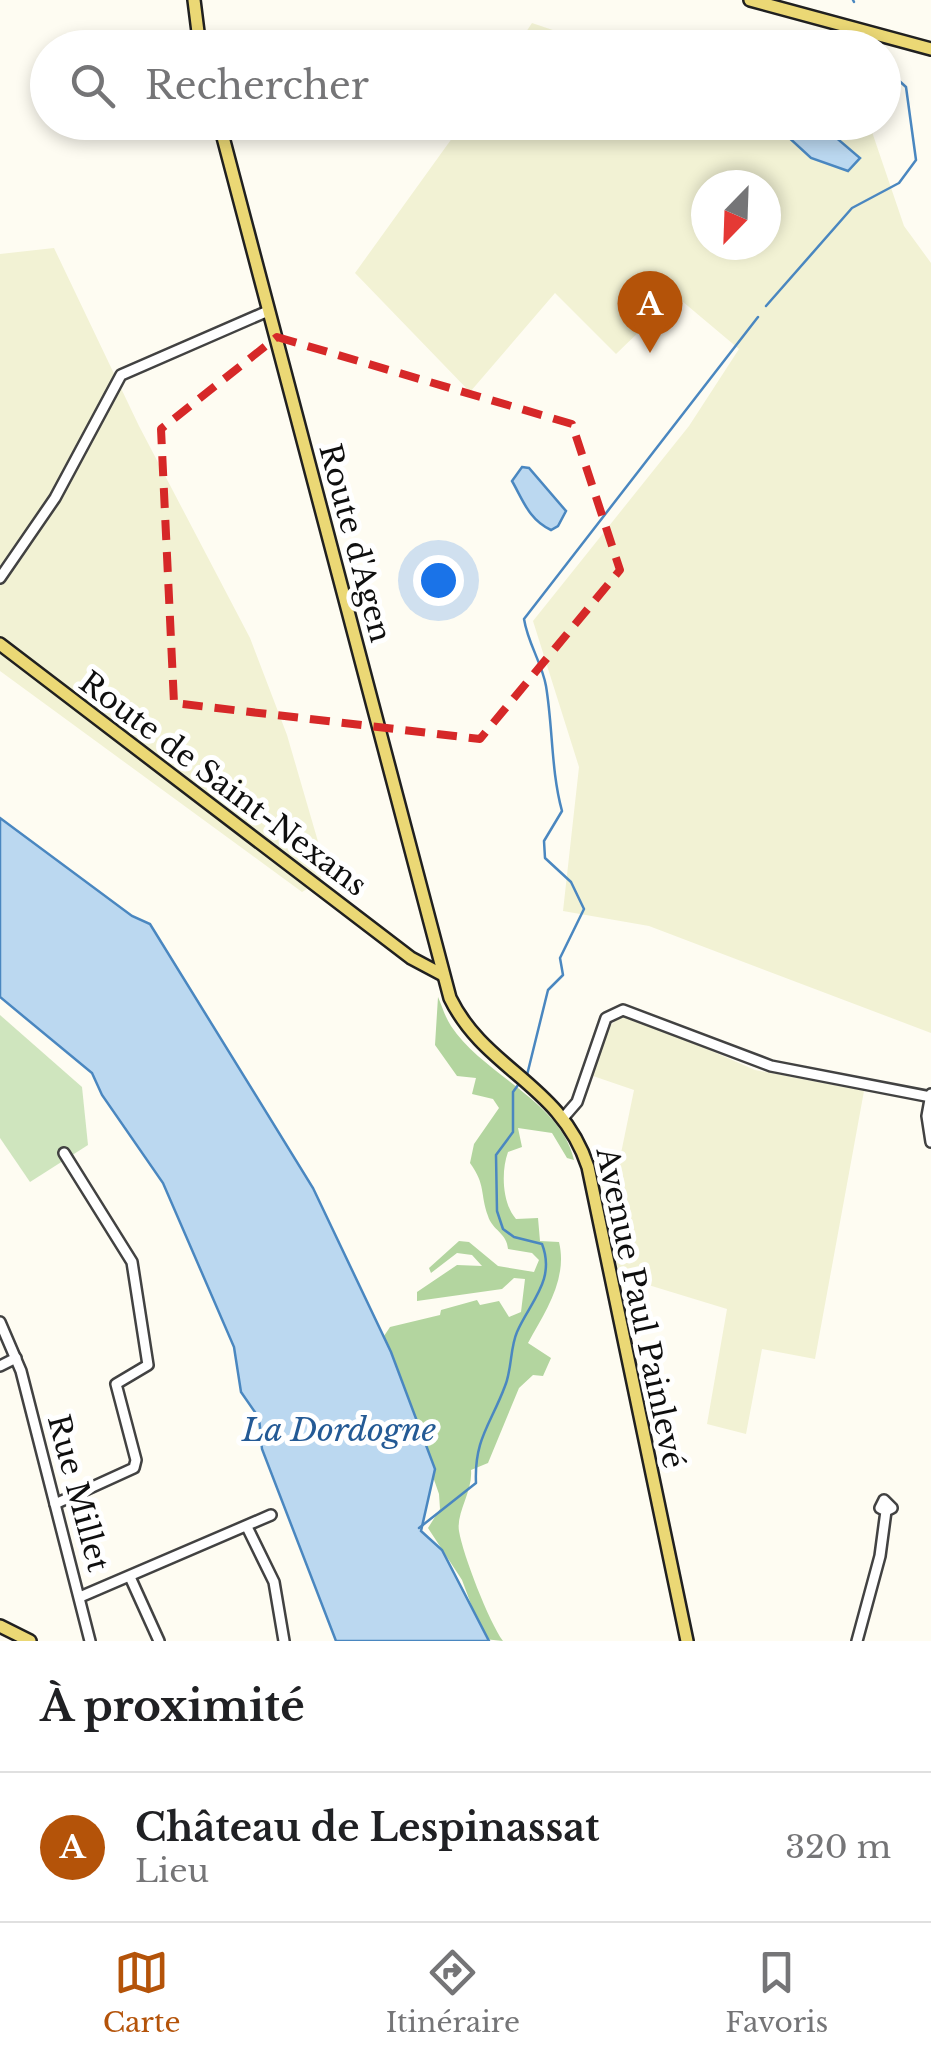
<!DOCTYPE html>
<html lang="fr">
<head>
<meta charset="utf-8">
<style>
  body { margin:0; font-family:"Libre Baskerville",serif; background:#f2f2f2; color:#202124 }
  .compass { position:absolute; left:691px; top:170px; width:90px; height:90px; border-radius:50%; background:#fff; box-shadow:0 5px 15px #0003; rotate:203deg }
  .you { position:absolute; left:438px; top:580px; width:35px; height:35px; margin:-25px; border:8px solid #fff; border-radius:50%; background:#1a73e8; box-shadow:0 0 0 15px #1a73e833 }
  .badge { display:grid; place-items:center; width:65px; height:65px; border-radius:50%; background:#b45309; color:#fff; font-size:32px; font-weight:700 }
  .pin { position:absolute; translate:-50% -82px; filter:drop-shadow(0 2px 5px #0008) }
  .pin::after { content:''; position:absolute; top:52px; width:35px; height:30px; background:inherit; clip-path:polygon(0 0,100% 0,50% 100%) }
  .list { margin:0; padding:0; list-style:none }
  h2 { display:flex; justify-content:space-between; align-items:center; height:130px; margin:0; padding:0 40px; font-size:42px }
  h2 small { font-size:32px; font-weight:400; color:#757577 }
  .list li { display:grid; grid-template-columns:65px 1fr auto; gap:30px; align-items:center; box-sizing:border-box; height:150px; padding:0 40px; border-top:2px solid #e0e0e0 }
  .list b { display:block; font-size:38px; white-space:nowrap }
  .list p { margin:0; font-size:32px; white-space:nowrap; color:#757577 }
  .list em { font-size:32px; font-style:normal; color:#757577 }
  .icon { flex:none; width:55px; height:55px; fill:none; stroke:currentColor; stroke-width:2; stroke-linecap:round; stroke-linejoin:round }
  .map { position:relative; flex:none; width:931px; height:1641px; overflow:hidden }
  .search { position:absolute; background:#fff; box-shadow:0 5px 15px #0003; left:30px; right:30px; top:30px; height:110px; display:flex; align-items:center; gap:25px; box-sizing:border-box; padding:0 35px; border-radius:55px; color:#757577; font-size:38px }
  .sheet { height:280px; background:#fff }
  nav { display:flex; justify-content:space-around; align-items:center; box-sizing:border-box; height:140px; border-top:2px solid #e0e0e0; background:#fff; font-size:28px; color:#757577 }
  nav a { display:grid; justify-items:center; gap:5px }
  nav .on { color:#b45309 }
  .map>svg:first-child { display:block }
  .farmland { fill:#f2f2d4; fill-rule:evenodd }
  .green { fill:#cfe5be }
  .forest { fill:#b3d59f }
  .water { fill:#bbd8f0; stroke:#4a87c0; stroke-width:2.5 }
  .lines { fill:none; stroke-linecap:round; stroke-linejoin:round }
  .stream { stroke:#4a87c0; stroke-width:2.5 }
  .minor-casing { stroke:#424242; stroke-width:14 }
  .major-casing { stroke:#202020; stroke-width:16 }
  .minor { stroke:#fff; stroke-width:9 }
  .major { stroke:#ebd875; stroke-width:11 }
  .marked { fill:none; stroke:#d62828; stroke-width:8; stroke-dasharray:20 12; stroke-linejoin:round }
  .labels { text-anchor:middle; stroke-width:10; stroke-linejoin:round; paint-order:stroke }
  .street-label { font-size:30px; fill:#0f0f0f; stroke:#fff }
  .water-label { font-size:32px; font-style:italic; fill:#245a95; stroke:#fff }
</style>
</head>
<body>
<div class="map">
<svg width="931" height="1641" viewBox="0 0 931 1641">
  <rect width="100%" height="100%" fill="#fefcf2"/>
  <g class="farmland">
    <polygon points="532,23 603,47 516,47"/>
    <path d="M463,123h406l35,103 27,37v770l-282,-107 -86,-15 16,-144 -46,-146 156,-195 50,-77 -63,-53 -60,58 -61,-61 -85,99 -115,-119zM706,185h60v60h-60z"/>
    <polygon points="54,248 139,426 250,638 287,735 319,845 321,880 302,892 0,671 0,254"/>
    <polygon points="630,1015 755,1070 864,1091 815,1359 762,1349 746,1434 707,1424 727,1309 619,1276 602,1172 619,1163 634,1090 593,1076 606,1030 618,1018"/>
  </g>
  <polygon class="green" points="0,1015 82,1087 88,1145 30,1182 0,1138"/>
  <path class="forest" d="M438,997c4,9 7,20 13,29 32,49 110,75 123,134l-7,-2 -15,-25 -34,-5 4,19 -14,5c-7,19 -6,51 8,67l22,-1 2,23 19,1c9,37 -14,70 -31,101l23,15 -8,18 -10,-1 -14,13 -31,75 -17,7c2,21 -15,43 -12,61 4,24 30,91 44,110l-19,-2 -22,-59 -34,-52 12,-19 -1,-15 -55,-158 6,-9 50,-12 1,-5 36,-10 3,5 19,-4 10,16 12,-5 4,-33 -11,-1 -12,11 -85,12v-9l40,-27 25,1 -10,-11 -15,-2 -26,20 -2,-5 30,-27 10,1 29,24 36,6 5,-12 -7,-7 -24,-4c-1,-16 -16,-19 -20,-33 -8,-22 -2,-31 -18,-53l4,-19 25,-36 -6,-9 -21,-5 4,-16 -19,-2 -22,-31z"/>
  <g class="water">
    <polygon points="773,123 819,123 860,158 848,171 811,158"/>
    <path d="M522,467l7,1 37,43 -8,15 -7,4c-22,-10 -28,-30 -39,-49z"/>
    <polygon points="0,818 132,916 150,924 313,1188 391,1352 435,1469 421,1531 442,1550 489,1641 336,1641 262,1449 259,1418 241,1392 234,1347 163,1183 102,1095 92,1073 0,997"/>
  </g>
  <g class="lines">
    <g class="stream">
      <polyline points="853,0 854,2"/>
      <polyline points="766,306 852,208 899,183 916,160 906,87 884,67"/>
      <path d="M527,1075l21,-85 15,-15 -3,-17 24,-49 -13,-27 -26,-24 -1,-17 18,-30c-11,-40 -9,-83 -16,-125 -4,-23 -18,-42 -22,-67l234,-302"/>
      <path d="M419,1528l57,-45c-2,-44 15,-59 29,-97 7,-17 5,-38 12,-54 13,-30 39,-52 25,-88l-28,-7 -11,-8 -6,-18 -1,-56 17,-23v-40l5,-7"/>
    </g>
    <g class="minor-casing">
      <g id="minor">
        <polyline points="0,578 55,498 121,375 268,311"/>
        <polyline points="931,1094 927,1116 931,1142"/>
        <polyline points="564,1117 577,1102 606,1018 623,1010 771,1066 931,1097"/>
        <polyline points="0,1322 21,1371 90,1641"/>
        <polyline points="0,1366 16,1358"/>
        <polyline points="55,1504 134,1468 136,1460 116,1384 148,1365 132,1262 64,1153"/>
        <polyline points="247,1527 274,1582 284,1641"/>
        <polyline points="130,1577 159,1641"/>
        <polyline points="80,1597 271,1515"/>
        <polyline points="857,1641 880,1556 886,1511 892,1508 884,1500 880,1508 886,1511"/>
      </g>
    </g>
    <g class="major-casing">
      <g id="major">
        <polyline points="194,0 200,48"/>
        <polyline points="750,0 931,49"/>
        <path d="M219,122l231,876c35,72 111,86 138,169l99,474"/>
        <polyline points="0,644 411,958 443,975"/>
        <polyline points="0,1626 30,1641"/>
      </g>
    </g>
    <use href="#minor" class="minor"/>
    <use href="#major" class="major"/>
  </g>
  <path class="marked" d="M277,337l295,87 48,146 -140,169 -306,-36 -13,-274z"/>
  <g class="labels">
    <g class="street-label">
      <text transform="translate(355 543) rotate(75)" y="10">Route d'Agen</text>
      <text transform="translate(223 784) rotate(37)" y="10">Route de Saint-Nexans</text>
      <text transform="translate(640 1308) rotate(78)" y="10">Avenue Paul Painlevé</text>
      <text transform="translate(78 1493) rotate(75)" y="10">Rue Millet</text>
    </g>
    <g class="water-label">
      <text x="339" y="1441">La Dordogne</text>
    </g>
  </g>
</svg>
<svg class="compass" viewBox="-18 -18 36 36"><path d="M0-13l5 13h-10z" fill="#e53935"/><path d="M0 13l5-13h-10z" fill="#757577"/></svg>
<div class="you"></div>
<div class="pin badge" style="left:650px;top:353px">A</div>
<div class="search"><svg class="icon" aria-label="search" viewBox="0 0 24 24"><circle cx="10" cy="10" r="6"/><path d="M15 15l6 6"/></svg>Rechercher</div>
</div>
<section class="sheet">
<h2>À proximité<small></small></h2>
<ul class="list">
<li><span class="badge">A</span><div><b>Château de Lespinassat</b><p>Lieu</p></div><em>320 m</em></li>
</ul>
</section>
<nav>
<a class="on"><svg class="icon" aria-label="map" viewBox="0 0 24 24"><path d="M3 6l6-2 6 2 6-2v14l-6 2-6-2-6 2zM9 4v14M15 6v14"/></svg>Carte</a>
<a><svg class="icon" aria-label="directions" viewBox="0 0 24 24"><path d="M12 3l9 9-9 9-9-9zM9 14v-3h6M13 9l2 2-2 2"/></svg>Itinéraire</a>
<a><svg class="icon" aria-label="saved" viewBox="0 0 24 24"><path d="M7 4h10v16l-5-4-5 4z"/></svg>Favoris</a>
</nav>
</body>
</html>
